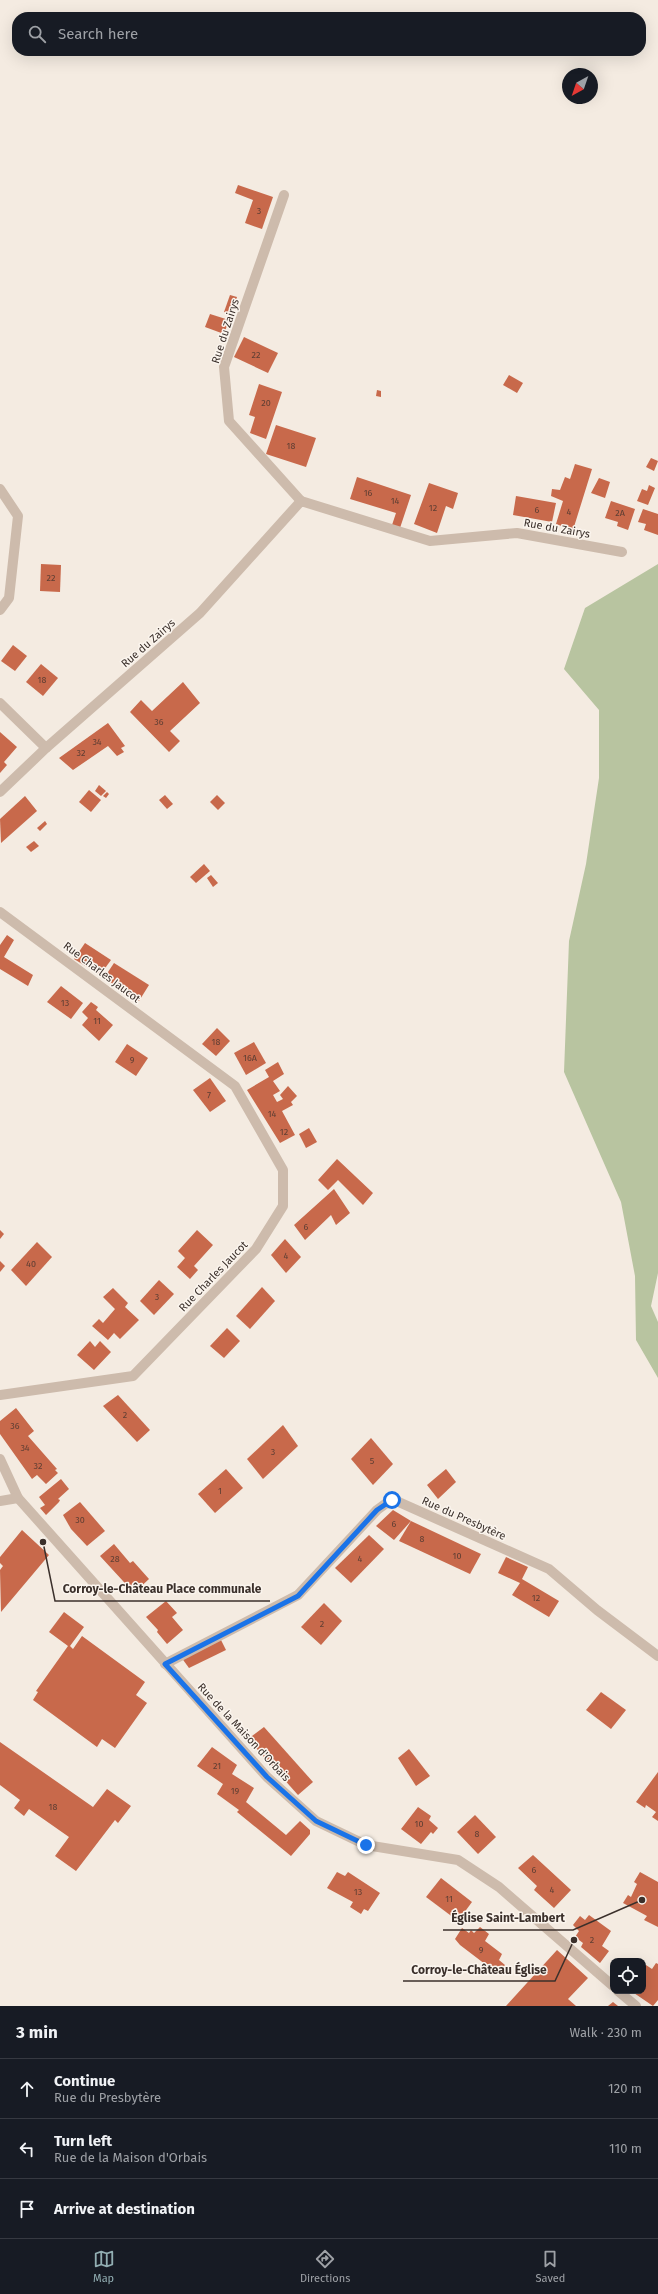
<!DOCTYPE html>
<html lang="en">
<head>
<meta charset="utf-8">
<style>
  body { margin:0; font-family:"Fira Sans",sans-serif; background:#20242c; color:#f1f3f6 }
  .controls { position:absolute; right:12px; bottom:12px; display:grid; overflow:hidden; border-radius:8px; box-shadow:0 4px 16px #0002 }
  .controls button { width:36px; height:36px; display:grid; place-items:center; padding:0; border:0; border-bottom:1px solid #363941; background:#171b24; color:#f1f3f6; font:20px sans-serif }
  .compass { position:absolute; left:562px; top:68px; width:36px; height:36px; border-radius:50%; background:#171b24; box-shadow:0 4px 16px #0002; rotate:220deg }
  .stop { position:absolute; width:12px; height:12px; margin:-9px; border:3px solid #1a73e8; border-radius:50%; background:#fff }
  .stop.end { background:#1a73e8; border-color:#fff; box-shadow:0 1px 4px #0008 }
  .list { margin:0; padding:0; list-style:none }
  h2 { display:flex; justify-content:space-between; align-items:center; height:52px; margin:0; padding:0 16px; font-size:17px }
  h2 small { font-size:13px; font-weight:400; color:#9ea1a6 }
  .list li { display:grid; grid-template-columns:26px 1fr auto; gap:12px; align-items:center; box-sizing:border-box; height:60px; padding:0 16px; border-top:1px solid #363941 }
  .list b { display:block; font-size:15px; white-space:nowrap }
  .list p { margin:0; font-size:13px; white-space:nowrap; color:#9ea1a6 }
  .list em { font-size:13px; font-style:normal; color:#9ea1a6 }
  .icon { flex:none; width:22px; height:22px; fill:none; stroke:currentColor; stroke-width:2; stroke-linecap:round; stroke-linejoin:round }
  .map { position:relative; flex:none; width:658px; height:2006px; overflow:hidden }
  .search { position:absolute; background:#171b24; box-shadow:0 4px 16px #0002; left:12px; right:12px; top:12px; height:44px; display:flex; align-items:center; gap:10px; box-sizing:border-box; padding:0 14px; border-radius:16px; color:#9ea1a6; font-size:15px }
  .sheet { height:232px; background:#171b24 }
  nav { display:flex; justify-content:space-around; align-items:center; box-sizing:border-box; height:56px; border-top:1px solid #363941; background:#171b24; font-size:11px; color:#9ea1a6 }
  nav a { display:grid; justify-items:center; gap:2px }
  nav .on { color:#92aeb2 }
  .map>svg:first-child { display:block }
  .green { fill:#b8c4a0 }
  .building { fill:#c8694b }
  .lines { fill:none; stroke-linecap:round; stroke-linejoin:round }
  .minor { stroke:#cdbbac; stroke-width:10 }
  .route { stroke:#1a73e8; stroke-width:5 }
  .labels { text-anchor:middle; stroke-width:3; stroke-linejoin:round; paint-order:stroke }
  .number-label { font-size:9px; fill:#5e3e33 }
  .street-label { font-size:11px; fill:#3b302b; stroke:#fbf5ee }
  .leader { fill:none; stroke:#3b302b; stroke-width:1.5 }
  .callout-dot { fill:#3b302b; stroke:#fbf5ee; stroke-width:1.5 }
  .callout-label { font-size:12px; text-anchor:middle; font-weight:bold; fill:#3b302b; stroke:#fbf5ee; stroke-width:3; stroke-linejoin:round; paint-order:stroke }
</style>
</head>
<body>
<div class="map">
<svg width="658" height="2006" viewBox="0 0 658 2006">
  <rect width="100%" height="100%" fill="#f4ebe1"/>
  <polygon class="green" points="658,564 658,1273 651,1306 658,1322 658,1378 636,1340 635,1276 621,1202 564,1072 569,941 586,864 599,778 599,710 564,669 585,608"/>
  <g class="building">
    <polygon points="238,185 273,197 262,229 245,223 253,200 235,193"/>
    <polygon points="230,295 237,297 232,314 224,312"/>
    <polygon points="210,314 229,320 224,334 205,327"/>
    <polygon points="244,337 278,353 268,373 234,357"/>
    <polygon points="509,375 523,383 517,393 503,385"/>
    <polygon points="259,384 282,392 266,439 250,433 255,417 249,415"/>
    <polygon points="377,390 381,391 381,397 376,396"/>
    <polygon points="276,425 316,438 306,467 266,454"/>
    <polygon points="651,458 658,461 654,471 646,467"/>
    <polygon points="575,464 592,469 573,530 556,524 563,501 551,496 552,489 560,490 565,477 570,479"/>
    <polygon points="357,477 411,495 400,528 392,525 396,513 350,499"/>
    <polygon points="599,478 610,482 605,498 591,493"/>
    <polygon points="429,483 458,493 453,509 446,506 437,533 414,524"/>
    <polygon points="649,485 655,488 648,505 637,501 642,489 647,491"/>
    <polygon points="516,496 556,503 552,522 513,515"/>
    <polygon points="611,501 635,509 628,530 617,526 618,522 605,518"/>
    <polygon points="643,509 658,514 658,535 644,530 646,524 638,522"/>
    <polygon points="41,564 61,565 60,592 40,591"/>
    <polygon points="13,645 27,656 15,671 1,661"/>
    <polygon points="41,664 58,678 43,696 26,682"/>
    <polygon points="183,682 200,703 170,731 180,741 169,752 130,712 141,700 152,711"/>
    <polygon points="108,723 125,746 121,748 124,752 117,756 108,746 73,770 59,758"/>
    <polygon points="0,732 17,747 4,762 7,765 0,773"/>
    <polygon points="99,785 106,791 101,796 95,791"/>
    <polygon points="89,790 101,800 91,812 79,802"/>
    <polygon points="107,792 109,794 106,798 103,796"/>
    <polygon points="165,795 173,804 167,809 159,800"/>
    <polygon points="217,795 225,803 218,810 210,802"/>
    <polygon points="25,796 37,811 1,843 0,819"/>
    <polygon points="45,821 47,824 40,831 37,828"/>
    <polygon points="34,841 39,846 31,852 26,847"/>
    <polygon points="204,864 210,871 196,883 190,877"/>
    <polygon points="211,875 218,883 213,887 207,878"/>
    <polygon points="7,935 14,940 4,957 33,975 28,986 0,969 0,945"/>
    <polygon points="85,943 111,960 100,975 74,959"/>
    <polygon points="114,963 149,985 139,1001 104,978"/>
    <polygon points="61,986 83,1003 71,1019 47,1002"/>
    <polygon points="91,1002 98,1007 96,1010 113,1025 99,1041 82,1025 88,1018 82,1012"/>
    <polygon points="217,1028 230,1041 216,1056 202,1044"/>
    <polygon points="254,1042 266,1063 246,1075 234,1053"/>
    <polygon points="127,1044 148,1058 136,1076 115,1062"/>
    <polygon points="278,1062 284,1074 273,1081 280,1091 273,1095 277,1102 283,1099 280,1095 288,1086 297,1096 291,1102 293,1105 282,1111 295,1135 280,1143 247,1090 269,1077 265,1070"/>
    <polygon points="210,1078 226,1101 210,1112 193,1090"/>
    <polygon points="309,1128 317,1142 306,1148 299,1134"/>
    <polygon points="337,1159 373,1193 363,1205 338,1180 328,1190 318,1180"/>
    <polygon points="334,1189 350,1213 336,1225 331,1215 305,1240 294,1225"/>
    <polygon points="0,1230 4,1234 0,1239"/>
    <polygon points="197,1230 213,1245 194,1266 198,1270 190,1279 177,1267 185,1258 178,1251"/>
    <polygon points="285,1239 301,1257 286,1273 271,1255"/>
    <polygon points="37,1242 52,1257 26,1286 11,1270"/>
    <polygon points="0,1261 5,1266 0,1272"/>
    <polygon points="159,1280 174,1294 154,1315 140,1301"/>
    <polygon points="262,1287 275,1301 250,1329 236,1316"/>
    <polygon points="113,1288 128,1303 125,1307 139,1320 120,1339 114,1333 108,1340 92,1326 99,1319 103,1323 115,1309 103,1297"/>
    <polygon points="227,1328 240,1341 224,1358 210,1346"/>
    <polygon points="90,1341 95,1347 100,1341 111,1352 94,1370 77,1355"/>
    <polygon points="118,1395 150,1430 137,1442 103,1406"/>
    <polygon points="16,1408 34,1431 28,1436 57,1469 55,1470 58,1473 46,1484 37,1475 32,1479 0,1434 0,1421"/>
    <polygon points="283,1425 298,1446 263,1479 247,1459"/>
    <polygon points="371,1438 393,1464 373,1485 351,1459"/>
    <polygon points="226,1469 243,1488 215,1513 198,1494"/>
    <polygon points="446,1469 456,1482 438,1499 427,1485"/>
    <polygon points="61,1479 69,1489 58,1499 60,1500 59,1502 46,1515 40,1508 45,1505 39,1497"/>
    <polygon points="80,1502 105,1531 87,1546 71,1529 63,1515"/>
    <polygon points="393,1510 411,1521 394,1540 376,1526"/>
    <polygon points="411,1521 481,1554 470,1574 399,1541"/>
    <polygon points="22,1530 49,1555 1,1612 0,1570 3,1566 0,1563 0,1557"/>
    <polygon points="369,1535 384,1549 351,1583 335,1568"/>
    <polygon points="114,1544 130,1563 133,1561 149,1579 134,1593 100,1556"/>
    <polygon points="506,1557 528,1567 522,1579 559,1601 549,1617 512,1595 520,1583 498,1573"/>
    <polygon points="166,1601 177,1613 172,1617 183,1630 167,1644 157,1632 158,1630 146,1617"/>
    <polygon points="324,1603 342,1621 321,1645 301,1627"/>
    <polygon points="64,1612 84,1627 70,1646 73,1649 82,1636 145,1682 136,1695 147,1703 115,1748 102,1739 97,1747 33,1700 38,1692 36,1691 68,1646 49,1632"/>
    <polygon points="220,1638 226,1650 189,1668 181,1657"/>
    <polygon points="601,1692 626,1710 611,1729 586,1710"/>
    <polygon points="264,1727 313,1782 298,1795 248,1739"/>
    <polygon points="0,1742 93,1807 107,1789 131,1806 118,1823 115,1820 76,1871 55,1856 69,1837 29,1809 24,1816 14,1808 20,1800 0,1785"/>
    <polygon points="212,1747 237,1765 232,1774 254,1788 246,1802 286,1835 300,1821 310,1830 310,1834 291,1856 237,1812 239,1810 217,1794 223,1784 197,1766"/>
    <polygon points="409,1749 430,1776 416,1786 398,1758"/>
    <polygon points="658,1772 658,1821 652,1817 656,1812 646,1805 645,1808 636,1802"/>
    <polygon points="418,1807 431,1816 429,1820 438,1828 433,1834 431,1832 421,1844 401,1829"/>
    <polygon points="475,1815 496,1837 478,1854 457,1832"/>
    <polygon points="533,1855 571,1890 554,1908 534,1890 537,1886 518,1868"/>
    <polygon points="337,1872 345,1876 348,1872 380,1893 368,1911 364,1909 361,1914 350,1907 353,1902 327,1888"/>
    <polygon points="640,1872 658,1882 658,1927 644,1920 647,1916 623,1903 628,1895 631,1897 637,1884 634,1882"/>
    <polygon points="441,1878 472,1902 458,1921 426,1897"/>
    <polygon points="589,1915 611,1931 602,1946 609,1951 600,1963 581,1947 583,1943 575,1937 579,1931 573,1925 580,1916 585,1920"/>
    <polygon points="480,1927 489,1934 485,1941 502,1954 499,1960 505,1965 498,1974 460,1945 455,1939 462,1928 469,1933 471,1930 474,1933"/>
    <polygon points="557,1950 588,1978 568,1999 576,2006 506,2006"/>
    <polygon points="656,1963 658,1964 658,2000 653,2006 631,1991 643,1991 643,1981 645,1977 643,1976 643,1970 646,1965 652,1969"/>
    <polygon points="613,2002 618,2006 608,2006"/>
  </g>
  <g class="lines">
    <g class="minor">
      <polyline points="284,195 224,367 229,421 301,501"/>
      <polyline points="0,489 18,516 9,598 0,610"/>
      <polyline points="0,703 46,748"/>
      <polyline points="0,792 46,748 200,613 301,501 430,541 517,533 622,552"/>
      <polyline points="0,912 235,1086 283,1170 283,1206 256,1249 133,1376 0,1395"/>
      <polyline points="0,1459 18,1498 267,1777 316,1821 366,1845 458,1860 499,1887 613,1986"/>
      <polyline points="0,1501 18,1498"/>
      <polyline points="165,1664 298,1595 377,1510 392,1499 549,1569 597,1610 658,1656"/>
      <polyline points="618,1991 636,2006"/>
    </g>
  </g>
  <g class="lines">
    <polyline class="route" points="366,1845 316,1821 267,1777 165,1664 298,1596 377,1510 392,1500"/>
  </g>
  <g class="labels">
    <g class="number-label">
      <text x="259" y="214">3</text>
      <text x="256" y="358">22</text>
      <text x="266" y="406">20</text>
      <text x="291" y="449">18</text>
      <text x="368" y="496">16</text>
      <text x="395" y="504">14</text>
      <text x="433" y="511">12</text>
      <text x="537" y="513">6</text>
      <text x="569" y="515">4</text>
      <text x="620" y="516">2A</text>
      <text x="51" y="581">22</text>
      <text x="42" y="683">18</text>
      <text x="159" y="725">36</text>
      <text x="97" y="745">34</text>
      <text x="81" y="756">32</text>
      <text x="65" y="1006">13</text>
      <text x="97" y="1024">11</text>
      <text x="216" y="1045">18</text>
      <text x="250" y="1061">16A</text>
      <text x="132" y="1063">9</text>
      <text x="209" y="1098">7</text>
      <text x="272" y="1117">14</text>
      <text x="284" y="1135">12</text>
      <text x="306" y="1230">6</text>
      <text x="286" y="1259">4</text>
      <text x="31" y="1267">40</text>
      <text x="157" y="1300">3</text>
      <text x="125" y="1418">2</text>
      <text x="15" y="1429">36</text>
      <text x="25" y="1451">34</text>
      <text x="273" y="1455">3</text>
      <text x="372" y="1464">5</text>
      <text x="38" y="1469">32</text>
      <text x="220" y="1494">1</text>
      <text x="80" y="1523">30</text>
      <text x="394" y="1527">6</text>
      <text x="422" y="1542">8</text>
      <text x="457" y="1559">10</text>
      <text x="115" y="1562">28</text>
      <text x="360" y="1562">4</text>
      <text x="536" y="1601">12</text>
      <text x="322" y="1627">2</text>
      <text x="217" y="1769">21</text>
      <text x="235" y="1794">19</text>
      <text x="53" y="1810">18</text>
      <text x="419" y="1827">10</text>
      <text x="477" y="1837">8</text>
      <text x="534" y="1873">6</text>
      <text x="552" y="1893">4</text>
      <text x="358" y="1895">13</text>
      <text x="449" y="1902">11</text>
      <text x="592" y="1943">2</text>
      <text x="481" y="1953">9</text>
    </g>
    <g class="street-label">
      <text transform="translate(225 331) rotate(-72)" y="4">Rue du Zairys</text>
      <text transform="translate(557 528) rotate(10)" y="4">Rue du Zairys</text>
      <text transform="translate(148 643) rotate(-41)" y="4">Rue du Zairys</text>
      <text transform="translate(102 972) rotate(37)" y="4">Rue Charles Jaucot</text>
      <text transform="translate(213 1276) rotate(-46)" y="4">Rue Charles Jaucot</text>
      <text transform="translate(464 1518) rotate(24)" y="4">Rue du Presbytère</text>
      <text transform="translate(244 1732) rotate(47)" y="4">Rue de la Maison d'Orbais</text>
    </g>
  </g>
  <path class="leader" d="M43 1542L55 1601H270M642 1900L573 1930H443M574 1940L555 1981H403"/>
  <g class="callout-dot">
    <circle cx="43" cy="1542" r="4"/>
    <circle cx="642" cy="1900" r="4"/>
    <circle cx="574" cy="1940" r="4"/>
  </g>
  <g class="callout-label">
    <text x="162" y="1593">Corroy-le-Château Place communale</text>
    <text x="508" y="1922">Église Saint-Lambert</text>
    <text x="479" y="1974">Corroy-le-Château Église</text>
  </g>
</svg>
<div class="controls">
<button><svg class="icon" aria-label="locate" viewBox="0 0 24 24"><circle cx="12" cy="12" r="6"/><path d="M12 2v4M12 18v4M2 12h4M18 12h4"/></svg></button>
</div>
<svg class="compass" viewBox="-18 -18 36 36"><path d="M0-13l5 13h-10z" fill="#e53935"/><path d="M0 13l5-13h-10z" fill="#9ea1a6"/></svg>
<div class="stop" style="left:392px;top:1500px"></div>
<div class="stop end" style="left:366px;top:1845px"></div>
<div class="search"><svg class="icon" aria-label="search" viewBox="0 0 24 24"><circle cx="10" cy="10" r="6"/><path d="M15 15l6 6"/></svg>Search here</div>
</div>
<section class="sheet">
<h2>3 min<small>Walk · 230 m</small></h2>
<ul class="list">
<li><svg class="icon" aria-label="ahead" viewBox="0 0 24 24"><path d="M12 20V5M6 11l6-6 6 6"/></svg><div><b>Continue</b><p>Rue du Presbytère</p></div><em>120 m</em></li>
<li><svg class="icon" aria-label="left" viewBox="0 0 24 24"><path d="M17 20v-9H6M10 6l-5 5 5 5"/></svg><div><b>Turn left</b><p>Rue de la Maison d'Orbais</p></div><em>110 m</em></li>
<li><svg class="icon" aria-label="arrive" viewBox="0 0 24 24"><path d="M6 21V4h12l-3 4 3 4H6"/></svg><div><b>Arrive at destination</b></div></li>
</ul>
</section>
<nav>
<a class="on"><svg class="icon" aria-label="map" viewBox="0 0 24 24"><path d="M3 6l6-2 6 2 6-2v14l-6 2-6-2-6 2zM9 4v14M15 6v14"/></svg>Map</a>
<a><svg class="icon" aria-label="directions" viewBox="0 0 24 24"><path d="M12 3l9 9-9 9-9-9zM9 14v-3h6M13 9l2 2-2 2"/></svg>Directions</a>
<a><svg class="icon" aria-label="saved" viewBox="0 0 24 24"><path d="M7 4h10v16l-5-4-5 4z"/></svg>Saved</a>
</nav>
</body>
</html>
